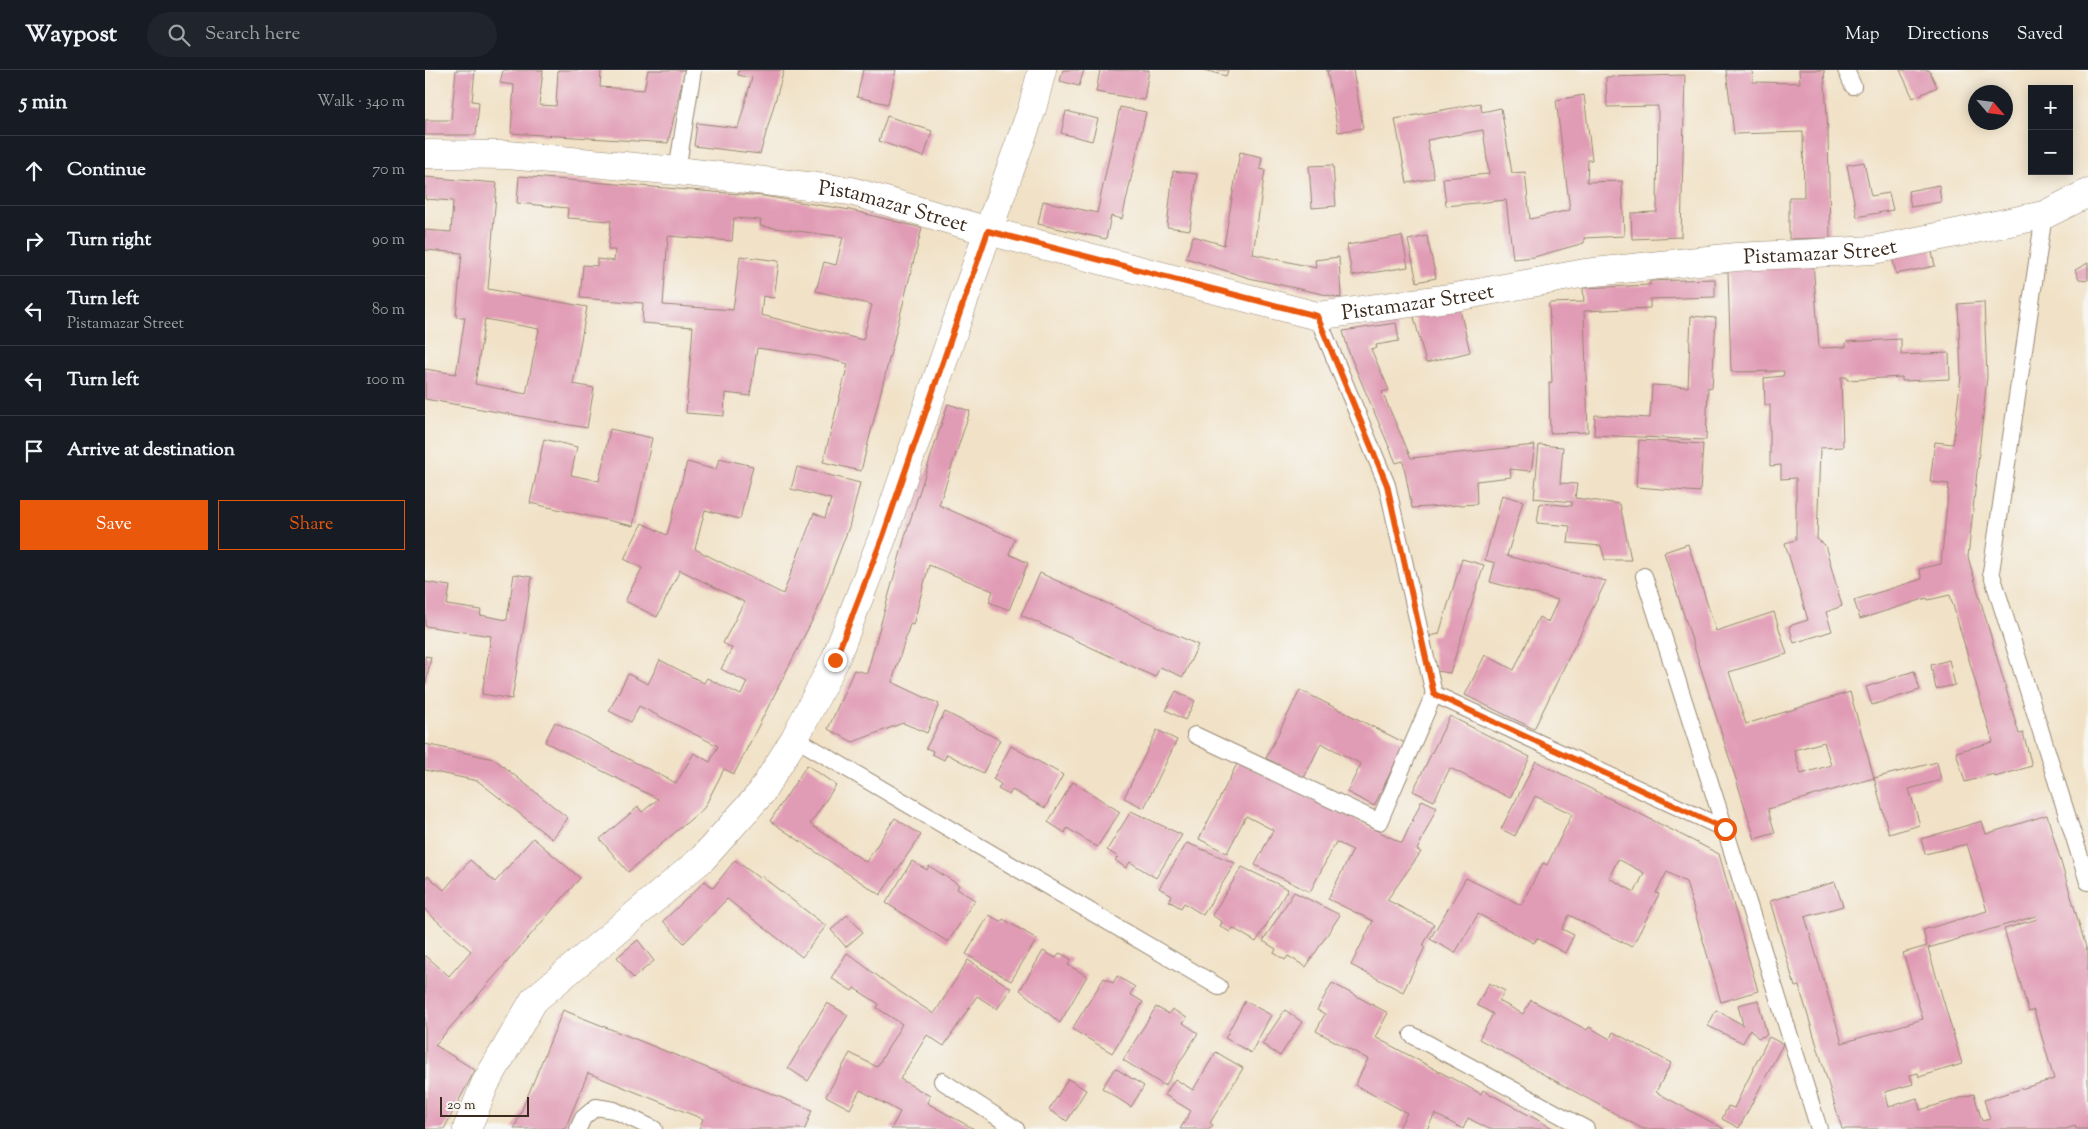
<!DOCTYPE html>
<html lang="en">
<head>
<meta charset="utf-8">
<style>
  body { margin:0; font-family:"Sorts Mill Goudy",serif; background:#20242c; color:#f1f3f6 }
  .controls { position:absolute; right:15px; top:15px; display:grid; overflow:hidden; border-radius:0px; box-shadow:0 2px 12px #0003 }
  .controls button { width:45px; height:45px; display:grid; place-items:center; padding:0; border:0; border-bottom:1px solid #363941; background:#171b24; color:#f1f3f6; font:25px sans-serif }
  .compass { position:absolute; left:1543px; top:15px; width:45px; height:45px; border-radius:50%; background:#171b24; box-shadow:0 2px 12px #0003; rotate:118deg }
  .scale { position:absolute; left:15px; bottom:12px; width:89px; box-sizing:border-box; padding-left:5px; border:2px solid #3b2a1e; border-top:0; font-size:14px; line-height:18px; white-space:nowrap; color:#3b2a1e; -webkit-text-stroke:4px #f6f6f2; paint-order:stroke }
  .stop { position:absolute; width:15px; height:15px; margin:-11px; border:4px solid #ea580c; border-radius:50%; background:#fff }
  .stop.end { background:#ea580c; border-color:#fff; box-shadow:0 1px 5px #0008 }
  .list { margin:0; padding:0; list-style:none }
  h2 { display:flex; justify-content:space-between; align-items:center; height:65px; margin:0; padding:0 20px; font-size:21px }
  h2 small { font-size:16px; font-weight:400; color:#9ea1a6 }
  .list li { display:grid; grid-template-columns:32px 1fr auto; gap:15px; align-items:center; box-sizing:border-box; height:70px; padding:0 20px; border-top:1px solid #363941 }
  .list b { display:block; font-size:19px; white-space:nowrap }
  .list p { margin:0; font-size:16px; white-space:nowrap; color:#9ea1a6 }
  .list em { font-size:16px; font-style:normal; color:#9ea1a6 }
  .actions { display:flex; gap:10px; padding:15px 20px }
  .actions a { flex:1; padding:11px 0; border:1px solid #ea580c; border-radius:0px; text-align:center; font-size:18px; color:#ea580c }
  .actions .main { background:#ea580c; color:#fff }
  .icon { flex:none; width:28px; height:28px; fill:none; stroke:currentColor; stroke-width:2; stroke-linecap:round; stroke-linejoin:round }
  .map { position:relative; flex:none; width:1663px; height:1059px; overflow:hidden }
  header { display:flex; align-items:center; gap:30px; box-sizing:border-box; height:70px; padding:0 25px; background:#171b24; border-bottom:1px solid #363941 }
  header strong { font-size:24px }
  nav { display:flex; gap:28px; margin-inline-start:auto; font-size:18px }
  .search { width:350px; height:45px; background:#20242c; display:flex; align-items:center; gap:12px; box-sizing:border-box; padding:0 18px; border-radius:28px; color:#9ea1a6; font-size:19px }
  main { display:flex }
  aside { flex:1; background:#171b24 }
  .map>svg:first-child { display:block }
  .building { fill:#e19cb5; fill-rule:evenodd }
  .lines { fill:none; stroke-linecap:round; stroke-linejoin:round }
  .service-casing { stroke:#968672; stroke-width:18 }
  .tertiary-casing { stroke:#968672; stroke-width:29 }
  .service { stroke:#fff; stroke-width:16 }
  .tertiary { stroke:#fff; stroke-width:28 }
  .route { stroke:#ea580c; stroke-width:6 }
  .labels { text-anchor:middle; stroke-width:5; stroke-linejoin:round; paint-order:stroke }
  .street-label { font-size:21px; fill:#3b2a1e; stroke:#f6f6f2 }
</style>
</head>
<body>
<header>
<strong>Waypost</strong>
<div class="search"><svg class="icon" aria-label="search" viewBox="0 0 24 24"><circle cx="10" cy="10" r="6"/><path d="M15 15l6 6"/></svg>Search here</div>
<nav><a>Map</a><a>Directions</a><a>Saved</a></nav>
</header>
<main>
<aside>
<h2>5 min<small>Walk · 340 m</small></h2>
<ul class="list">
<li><svg class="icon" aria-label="ahead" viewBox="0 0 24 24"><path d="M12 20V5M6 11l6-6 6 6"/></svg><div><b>Continue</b></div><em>70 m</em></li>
<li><svg class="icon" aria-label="right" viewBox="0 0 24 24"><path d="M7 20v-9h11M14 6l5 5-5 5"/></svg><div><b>Turn right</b></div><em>90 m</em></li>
<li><svg class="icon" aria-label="left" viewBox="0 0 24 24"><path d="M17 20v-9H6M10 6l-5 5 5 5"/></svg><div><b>Turn left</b><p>Pistamazar Street</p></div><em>80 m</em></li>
<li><svg class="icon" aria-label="left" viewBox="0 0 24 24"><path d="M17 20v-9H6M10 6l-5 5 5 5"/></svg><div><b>Turn left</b></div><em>100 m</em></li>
<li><svg class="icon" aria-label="arrive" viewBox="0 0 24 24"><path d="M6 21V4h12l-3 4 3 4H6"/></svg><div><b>Arrive at destination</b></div></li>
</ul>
<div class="actions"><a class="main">Save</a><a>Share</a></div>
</aside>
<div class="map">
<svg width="1663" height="1059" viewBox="0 0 1663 1059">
  <rect width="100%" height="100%" fill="#f6f6f2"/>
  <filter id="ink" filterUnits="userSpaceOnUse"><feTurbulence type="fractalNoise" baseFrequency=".02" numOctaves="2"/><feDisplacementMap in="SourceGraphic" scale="10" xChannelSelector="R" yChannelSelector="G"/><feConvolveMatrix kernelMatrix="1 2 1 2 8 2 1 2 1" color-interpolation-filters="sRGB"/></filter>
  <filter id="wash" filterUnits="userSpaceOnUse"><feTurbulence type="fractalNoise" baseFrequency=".0096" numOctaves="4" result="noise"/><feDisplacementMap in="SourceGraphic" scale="20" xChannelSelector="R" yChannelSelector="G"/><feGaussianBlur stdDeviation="1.12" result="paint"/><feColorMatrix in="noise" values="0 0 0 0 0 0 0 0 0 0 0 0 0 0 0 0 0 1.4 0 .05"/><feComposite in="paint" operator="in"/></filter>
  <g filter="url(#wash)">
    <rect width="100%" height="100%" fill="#f1e2c7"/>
    <g id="blocks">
      <g class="building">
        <polygon points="31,0 50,0 47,31 54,32 51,65 0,65 0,50 26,50"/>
        <polygon points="78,0 118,0 114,35 131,36 133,0 176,0 175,17 219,20 223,0 260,0 243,73 86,63 89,15 75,13"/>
        <polygon points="314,0 359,0 335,84 269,76 272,53 313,58 327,8 313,5"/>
        <polygon points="438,0 471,0 463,34 432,27"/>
        <polygon points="638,0 659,0 654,16 635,11"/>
        <polygon points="675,0 724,0 719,30 671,22"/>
        <polygon points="779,0 803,0 801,6"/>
        <polygon points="902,0 928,0 938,58 913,62"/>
        <polygon points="1301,0 1327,0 1328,12 1375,13 1374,0 1399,0 1403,62 1405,168 1364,169 1364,127 1379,127 1378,62 1309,64"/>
        <polygon points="1475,0 1504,0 1512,17 1488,28"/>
        <polygon points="1260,5 1256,167 1207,169 1206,143 1232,142 1233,36 1182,37 1181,7"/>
        <polygon points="1159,25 1167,90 1163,90 1162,112 1197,111 1199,166 1159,168 1159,173 1109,187 1088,189 1081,130 1021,136 1018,108 1064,104 1058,60 1002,70 1009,108 982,113 970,49 1055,33 1057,42 1076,38 1087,103 1100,102 1105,149 1145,140 1131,30"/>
        <polygon points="695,37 721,42 697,149 686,146 681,169 613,154 618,131 672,143"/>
        <polygon points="641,41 673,49 667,71 636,63"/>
        <polygon points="462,46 507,61 499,87 454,71"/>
        <polygon points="815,82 837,87 835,99 840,100 828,184 891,198 890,190 914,187 916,228 824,208 761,188 768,166 799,175"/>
        <polygon points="1439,92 1446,126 1464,123 1468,140 1432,147 1422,95"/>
        <polygon points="908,95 911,136 887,138 884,96"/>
        <polygon points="748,101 772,104 765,160 742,157"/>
        <path d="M94,106l244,20 87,14 72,18 -61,243 -38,-9 25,-98 -32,-8 -59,-8 -7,48 -25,-3 -1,23 -38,-3 7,-86 -51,-4 1,-20 -63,-5 3,-33 14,1v-7l17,2 1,-11h-7l3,-29 -44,-3 1,-10 -51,-5zM309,148l27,2 -1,6 83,11 -7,28 -12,-3 -8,29 56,14 -9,35 -102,-25 2,-19 11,2 5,-37 -39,-5 -7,54 -70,-5 5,-69 64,5z"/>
        <path d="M0,107l72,6 -9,106 99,18 -14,77 21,4 -7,40 -162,-29v-30l31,5 9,-57h-9l6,-64 -37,-3v-20l26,2 2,-31 -28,-2zM60,249l54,10 -13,65 -51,-10z"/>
        <polygon points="1514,115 1516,132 1486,137 1483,121"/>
        <polygon points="977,166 983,197 927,206 922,175"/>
        <polygon points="1002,166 1011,208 992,212 983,170"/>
        <polygon points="1506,178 1510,196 1471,204 1467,186"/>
        <polygon points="1388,191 1394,278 1421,277 1421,272 1476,269 1476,285 1524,283 1525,309 1477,311 1477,307 1422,310 1422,307 1416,307 1418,377 1395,378 1392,469 1400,475 1417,536 1401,542 1407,561 1369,573 1364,556 1383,550 1360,473 1371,470 1371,408 1356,409 1356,395 1345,396 1345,335 1340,335 1339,308 1358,306 1359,301 1306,302 1303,201"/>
        <polygon points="1663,193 1663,210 1654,209 1650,200"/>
        <polygon points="1290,209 1290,227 1225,229 1225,238 1159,241 1163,362 1125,363 1124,313 1127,312 1124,233 1159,232 1158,218 1225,215 1225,211"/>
        <polygon points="1559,232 1562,307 1543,487 1594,664 1598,663 1607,696 1570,707 1569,704 1540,712 1531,682 1568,672 1525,525 1503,530 1502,528 1435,549 1429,530 1497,509 1494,499 1516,494 1524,414 1505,412 1510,372 1528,374 1536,306 1533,234"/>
        <polygon points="1034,236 1045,282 1001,293 989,247"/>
        <polygon points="1266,246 1291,248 1287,318 1283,317 1281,370 1169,365 1170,345 1225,348 1227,315 1263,317"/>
        <polygon points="971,253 974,271 951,275 952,278 946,279 964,320 957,322 986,388 1110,375 1106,401 1085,399 1086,407 1051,411 1052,434 987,438 978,391 971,393 924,283 918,261"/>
        <polygon points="523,334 545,341 514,435 590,469 584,484 603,493 584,540 564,532 568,521 504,495 488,555 485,554 467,612 514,634 502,663 478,653 428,672 403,659 429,600 442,603 482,460"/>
        <polygon points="185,359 227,368 208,456 105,433 119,369 152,377 146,405 174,411"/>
        <polygon points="1214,370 1278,374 1275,422 1211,417"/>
        <polygon points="1114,375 1138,377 1135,413 1152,414 1150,428 1195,434 1206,490 1180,490 1176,476 1143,473 1145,456 1112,453 1115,433 1147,436 1147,432 1109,428"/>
        <polygon points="294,388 328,396 315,449 280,440 270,479 358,524 389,443 400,448 406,429 366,419 372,397 435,413 424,457 392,541 309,704 299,699 279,738 203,802 175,769 213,737 217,742 233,729 120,672 130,652 251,713 269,683 285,692 293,676 214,636 206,652 184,641 203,604 223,614 235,590 279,613 282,608 316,625 322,612 296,599 307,578 298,573 319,532 255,500 232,547 200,531 217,498 199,489 217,453 242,465 262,392 291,400"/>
        <polygon points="1077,425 1098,431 1082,486 1181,511 1109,659 1040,625 1060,585 1089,600 1114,547 1123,552 1133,530 1065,512 1070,493 1060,490"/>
        <path d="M1263,474l28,87 58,-19 13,42 -58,18 17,52 104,-32 24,86 -106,31 7,24 -20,6 -91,-287zM1399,672l7,23 -30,9 -7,-24z"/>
        <polygon points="1037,489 1059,495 1025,603 1011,601 1005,566 1014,564"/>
        <polygon points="615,503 773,575 758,607 735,597 730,607 596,545"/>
        <polygon points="89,504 107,507 87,629 57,624 66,566 0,556 0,512 25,516 22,535 56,540 55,545 82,550"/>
        <polygon points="0,586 6,587 1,613 0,613"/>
        <polygon points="1524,590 1530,615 1511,619 1506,595"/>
        <polygon points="1489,601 1495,620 1447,635 1441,617"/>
        <polygon points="875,620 980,673 949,736 922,722 936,694 896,673 879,708 841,688"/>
        <polygon points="751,621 770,631 760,650 741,640"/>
        <polygon points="520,642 575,670 558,703 522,684 519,690 507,684 508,681 501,678"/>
        <polygon points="1025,646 1105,687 1085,728 1025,698 1009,731 988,721"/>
        <polygon points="732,660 752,670 719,738 699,728"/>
        <polygon points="0,674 69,689 143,748 127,769 53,711 0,700"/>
        <polygon points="586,676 638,705 620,738 587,720 584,725 573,719 576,714 568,709"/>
        <path d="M1111,691l183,93 39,137 -37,11 -35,-120 -19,-10 -11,21 3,1 -27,53 -63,-32 -7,14 12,6 -9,18 -28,-15 -3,5 -56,-29 -23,39 -25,-14 36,-61 55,27 22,-42 4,2 25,-51 -37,-18 -20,40 -14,-7zM1193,789l26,14 -9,19 -26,-14z"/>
        <polygon points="813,692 977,773 997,730 1012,737 992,780 996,782 962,830 1009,854 998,876 1000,877 978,922 926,895 948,851 903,829 928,780 911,772 885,822 830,795 848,760 821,746 802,783 774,769"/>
        <polygon points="1512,692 1516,710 1484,719 1495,755 1464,764 1449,708"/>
        <polygon points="382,695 411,715 385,754 441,792 470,748 496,765 455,825 345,751"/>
        <polygon points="648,712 695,742 672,777 642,758 640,763 623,752"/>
        <polygon points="706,741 757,765 731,808 705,792 701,798 690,790 693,787 682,780"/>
        <path d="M1622,745l41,139v175h-12l-1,-3 -9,3h-224l-43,-143 -4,1 -25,-86 65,-19 8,24 -38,11 37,126 81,-24 -20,-66 24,-7 -4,-16 64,-19 -20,-67 -42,10 -4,-15 61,-18 4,13zM1611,846l1,3 -33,10 25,83 5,-2 20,69 -70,21 6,19 -8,2 -8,-27 -54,16 -3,-12 -28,9 -4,-15 28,-8 -3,-9 8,-2 1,4 43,-13 -34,-116z"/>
        <polygon points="108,768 155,808 10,975 50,1000 19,1059 0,1059 0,885 24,906 46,881 0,840 0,809 3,806 19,820 45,790 70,812"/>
        <polygon points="762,773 810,793 778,845 759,833 756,838 744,831 747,826 734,818"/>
        <polygon points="310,790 334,808 336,806 401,856 377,887 302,829 259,873 238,851 280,811 288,818"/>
        <polygon points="487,791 502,800 504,796 534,815 532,819 550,830 523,872 461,833"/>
        <polygon points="817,797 863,819 831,872 808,858 805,862 795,856 797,852 787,845"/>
        <polygon points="869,822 915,845 881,897 863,886 860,890 849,883 851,879 838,871"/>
        <polygon points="422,845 438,862 421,877 406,860"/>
        <polygon points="564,845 576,852 578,849 612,869 586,911 541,884"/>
        <polygon points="213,870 229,891 208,908 192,887"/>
        <polygon points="618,881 631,888 635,883 646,889 643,895 662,906 635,953 595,920"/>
        <polygon points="422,883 466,916 509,944 543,890 586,918 572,939 552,926 519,976 502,965 475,1009 505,1026 502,1033 549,1059 466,1059 475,1042 435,1020 425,1039 401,1026 425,983 452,997 477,954 452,938 454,934 429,918 427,921 406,908"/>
        <polygon points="692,906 710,917 705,924 718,932 687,983 647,959 679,908 688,913"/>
        <polygon points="907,913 963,943 950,967 1056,1024 1058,1020 1129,1059 1064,1059 1043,1048 1038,1059 1010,1044 1002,1059 973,1059 982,1043 930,1015 943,989 891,961 900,944 892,940"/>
        <polygon points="1064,913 1080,921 1074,931 1098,944 1106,930 1162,960 1164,957 1185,969 1188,962 1246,993 1231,1022 1299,1059 1218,1059 1054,969 1068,944 1052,935"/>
        <polygon points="1333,930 1342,965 1333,968 1325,959 1318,973 1283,956 1291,940 1318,955 1313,935"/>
        <polygon points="820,931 846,945 826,983 800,968"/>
        <polygon points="402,933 423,945 383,1011 363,998"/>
        <polygon points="731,937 744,944 747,939 762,948 758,953 773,963 740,1016 698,990"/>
        <polygon points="138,940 387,1040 380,1059 274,1059 278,1049 163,1003 140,1059 89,1059"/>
        <polygon points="860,940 877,952 855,986 837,974"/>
        <polygon points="1344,967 1358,974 1314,1058 1297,1049 1303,1036 1309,1038"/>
        <polygon points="791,982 818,998 785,1053 788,1055 785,1059 755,1059 766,1041 740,1025 750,1009 768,1020"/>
        <polygon points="690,998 719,1016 706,1037 677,1018"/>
        <polygon points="643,1009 661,1020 642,1051 624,1040"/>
      </g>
    </g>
  </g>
  <g filter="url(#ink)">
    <use href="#blocks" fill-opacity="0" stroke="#968672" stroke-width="1"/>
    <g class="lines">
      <g class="service-casing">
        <g id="service">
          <polyline points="1421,0 1428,16"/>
          <polyline points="252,101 268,0"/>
          <polyline points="1619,145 1566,502 1663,812"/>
          <polyline points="892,246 962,415 1009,624 1300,759 1394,1059"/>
          <polyline points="1219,506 1300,759"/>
          <polyline points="770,665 954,752 1009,624"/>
          <polyline points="370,668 794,917"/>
          <polyline points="987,965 1161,1059"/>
          <polyline points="517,1011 591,1059"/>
          <polyline points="153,1059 158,1048 171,1037 189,1040 229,1059"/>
        </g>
      </g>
      <g class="tertiary-casing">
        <g id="tertiary">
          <path id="s1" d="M0,84l83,1 169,16 174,20 137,40 329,85 139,-19 129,-24 151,-16 137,-7 171,-35 44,-22"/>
          <polyline points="42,1059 60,1014 109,930 278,788 336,723 370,668 410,590 458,466 563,161 607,39 617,0"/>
        </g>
      </g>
      <use href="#service" class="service"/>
      <use href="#tertiary" class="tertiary"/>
    </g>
  </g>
  <g class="lines" filter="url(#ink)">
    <polyline class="route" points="410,590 458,466 563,161 892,246 962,415 1009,624 1300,759"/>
  </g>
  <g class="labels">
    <g class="street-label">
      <text dy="7" stroke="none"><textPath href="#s1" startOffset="472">Pistamazar Street</textPath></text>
      <text dy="7" stroke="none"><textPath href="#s1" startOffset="1418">Pistamazar Street</textPath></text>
      <text dy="7" stroke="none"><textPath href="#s1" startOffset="1012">Pistamazar Street</textPath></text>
    </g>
  </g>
</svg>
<div class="controls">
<button>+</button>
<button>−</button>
</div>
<svg class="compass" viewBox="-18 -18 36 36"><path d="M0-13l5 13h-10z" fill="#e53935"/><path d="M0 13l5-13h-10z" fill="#9ea1a6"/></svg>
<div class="scale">20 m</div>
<div class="stop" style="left:1300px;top:759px"></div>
<div class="stop end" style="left:410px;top:590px"></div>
</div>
</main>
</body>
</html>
